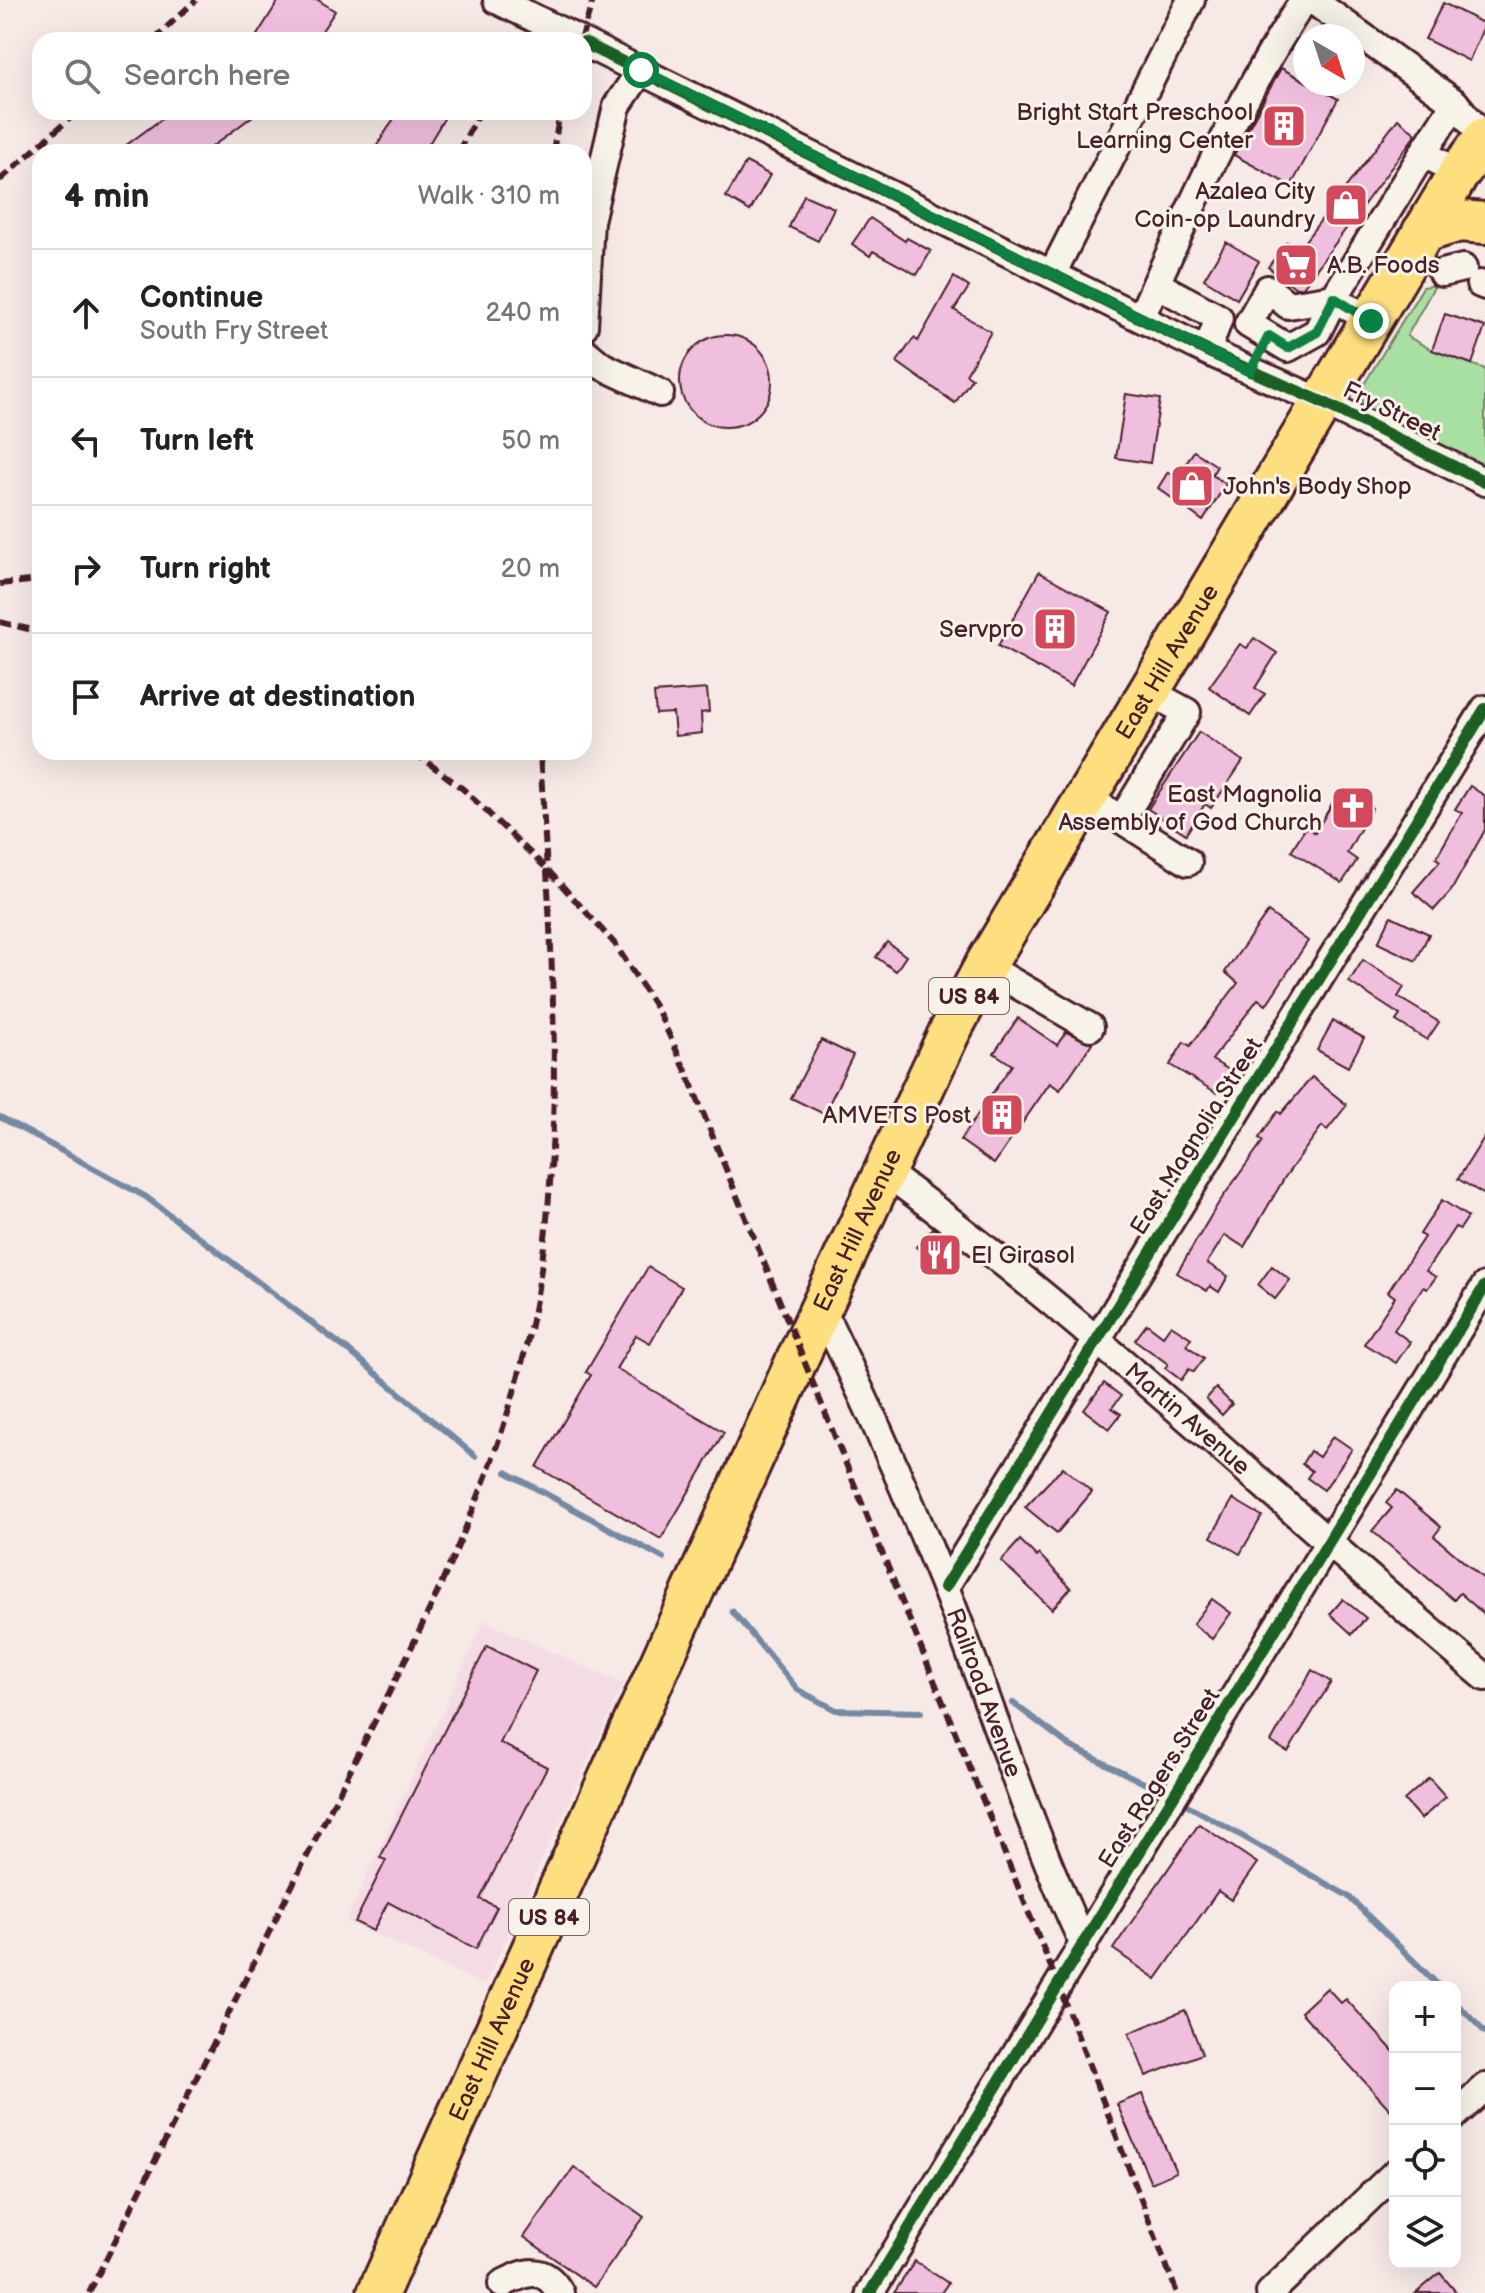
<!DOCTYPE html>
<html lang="en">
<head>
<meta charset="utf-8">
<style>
  body { margin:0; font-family:"Balsamiq Sans",sans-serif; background:#f2f2f2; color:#222 }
  .controls { position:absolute; right:24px; bottom:24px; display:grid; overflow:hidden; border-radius:16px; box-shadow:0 8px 32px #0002 }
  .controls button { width:72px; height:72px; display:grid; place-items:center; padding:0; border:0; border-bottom:2px solid #e0e0e0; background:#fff; color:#222; font:40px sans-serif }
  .compass { position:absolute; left:1293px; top:24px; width:72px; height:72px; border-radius:50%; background:#fff; box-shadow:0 8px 32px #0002; rotate:141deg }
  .stop { position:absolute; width:24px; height:24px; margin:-18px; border:6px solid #0b8043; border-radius:50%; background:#fff }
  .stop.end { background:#0b8043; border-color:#fff; box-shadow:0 2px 8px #0008 }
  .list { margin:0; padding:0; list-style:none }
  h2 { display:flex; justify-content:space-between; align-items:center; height:104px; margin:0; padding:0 32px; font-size:34px }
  h2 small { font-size:26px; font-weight:400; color:#767676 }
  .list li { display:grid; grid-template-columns:52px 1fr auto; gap:24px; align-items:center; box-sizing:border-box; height:128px; padding:0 32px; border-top:2px solid #e0e0e0 }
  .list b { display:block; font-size:30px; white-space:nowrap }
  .list p { margin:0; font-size:26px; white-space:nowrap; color:#767676 }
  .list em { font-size:26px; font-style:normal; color:#767676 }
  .icon { flex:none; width:44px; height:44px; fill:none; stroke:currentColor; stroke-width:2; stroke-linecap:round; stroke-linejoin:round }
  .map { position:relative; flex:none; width:1485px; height:2293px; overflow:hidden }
  .search { position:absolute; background:#fff; box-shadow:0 8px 32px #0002; left:32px; top:32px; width:560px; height:88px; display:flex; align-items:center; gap:20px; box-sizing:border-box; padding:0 28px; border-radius:24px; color:#767676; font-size:30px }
  .panel { position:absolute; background:#fff; box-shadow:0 8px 32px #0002; left:32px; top:144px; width:560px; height:616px; border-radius:24px }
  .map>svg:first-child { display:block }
  .built { fill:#f4dce4 }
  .green { fill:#a8dfa2; stroke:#797f66; stroke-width:2 }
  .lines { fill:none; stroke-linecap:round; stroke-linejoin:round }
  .stream { stroke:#7689a3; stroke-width:6 }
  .building { fill:#f1bfde; stroke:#4a1f2b; stroke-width:2 }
  .minor-casing { stroke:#4a1f2b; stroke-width:32 }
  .highway-casing { stroke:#4a1f2b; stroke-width:46 }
  .minor { stroke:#f7f3e8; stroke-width:26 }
  .highway { stroke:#fedf80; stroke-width:40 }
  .rail { stroke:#4a1f2b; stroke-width:6; stroke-dasharray:12 6; stroke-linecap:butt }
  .cycleway-casing { stroke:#f7f3e8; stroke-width:17 }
  .cycleway { stroke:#1b5e20; stroke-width:12 }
  .route { stroke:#0b8043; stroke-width:10 }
  .labels { text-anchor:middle; stroke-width:6; stroke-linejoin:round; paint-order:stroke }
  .shield { fill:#f7f3e8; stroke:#7e5f64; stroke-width:2 }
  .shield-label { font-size:22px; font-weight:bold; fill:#4a1f2b }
  .poi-label { font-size:24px; fill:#4a1f2b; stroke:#f7f3e8; text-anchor:end }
  .street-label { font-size:24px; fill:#4a1f2b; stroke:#f7f3e8 }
</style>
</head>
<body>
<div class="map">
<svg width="1485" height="2293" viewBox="0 0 1485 2293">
  <rect width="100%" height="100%" fill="#f6e9e6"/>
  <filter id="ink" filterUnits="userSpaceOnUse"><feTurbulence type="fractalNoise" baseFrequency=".0125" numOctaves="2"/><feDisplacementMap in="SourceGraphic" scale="16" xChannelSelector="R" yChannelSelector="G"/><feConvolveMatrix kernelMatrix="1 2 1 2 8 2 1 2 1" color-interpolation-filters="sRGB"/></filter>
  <g filter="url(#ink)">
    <polygon class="built" points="484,1621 623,1684 484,1985 346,1921"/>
    <polygon class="green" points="1435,285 1407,336 1432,350 1485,369 1485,470 1366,410 1362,402 1363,386 1423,287"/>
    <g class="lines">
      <g class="stream">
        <polyline points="0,1117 146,1197 349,1351 475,1456"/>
        <polyline points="506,1472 663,1558"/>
        <polyline points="732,1611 798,1690 836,1710 921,1712"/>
        <polyline points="1013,1703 1070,1746 1158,1790"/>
        <polyline points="1189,1806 1348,1896 1440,1987"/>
        <polyline points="1455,2002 1485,2032"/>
      </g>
    </g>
    <g class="building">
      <polygon points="279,0 318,0 335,11 316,40 254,40"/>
      <polygon points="1443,3 1485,24 1469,61 1425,39"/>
      <polygon points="1281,68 1338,99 1291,186 1234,155"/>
      <polygon points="171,112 258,112 205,152 117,152"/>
      <polygon points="398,112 448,112 424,152 373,152"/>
      <polygon points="1398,119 1416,134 1303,287 1296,288 1268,267 1287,242 1298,250"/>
      <polygon points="746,162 770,175 750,211 726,197"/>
      <polygon points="804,195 834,208 818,241 789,227"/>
      <polygon points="870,218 905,241 907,238 931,251 917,275 873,251 870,256 852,244"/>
      <polygon points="1226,242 1259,261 1237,299 1204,279"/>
      <polygon points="954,277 969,287 954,310 991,332 966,374 972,378 955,403 897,362 914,338 918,341"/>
      <polygon points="1445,314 1485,327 1472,364 1432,350"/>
      <circle cx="726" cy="381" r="46"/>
      <polygon points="1126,394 1160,399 1150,463 1116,458"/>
      <polygon points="1194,451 1217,466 1212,475 1226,484 1203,521 1158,488 1168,472 1177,478"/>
      <polygon points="1039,572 1111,612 1071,686 998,646"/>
      <polygon points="1254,638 1277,653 1255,688 1265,694 1250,716 1209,687 1240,644 1247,648"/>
      <polygon points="707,689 709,712 701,713 702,733 675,736 673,713 656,714 654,693"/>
      <polygon points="1199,732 1243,761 1211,808 1205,804 1186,834 1148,809"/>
      <polygon points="1470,786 1485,796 1485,830 1451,891 1434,910 1413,892 1440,861 1436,858 1462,813 1455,809"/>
      <polygon points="1340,790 1372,808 1347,853 1357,860 1342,883 1291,851 1306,827 1315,833"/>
      <polygon points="1268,912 1308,941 1266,1005 1258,999 1212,1060 1231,1071 1217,1093 1170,1065 1184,1042 1190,1046 1238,983 1225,972"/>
      <polygon points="1391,916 1429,934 1416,961 1378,943"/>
      <polygon points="887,942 906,956 896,971 876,957"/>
      <polygon points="1363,960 1404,987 1398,997 1439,1022 1427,1040 1396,1021 1400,1015 1349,982"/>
      <polygon points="1018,1018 1057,1045 1066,1032 1092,1043 1060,1090 1050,1083 994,1164 960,1140 1012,1065 994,1053"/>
      <polygon points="1333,1021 1364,1038 1348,1067 1317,1050"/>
      <polygon points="821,1040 853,1055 824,1114 791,1098"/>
      <polygon points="1312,1077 1347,1105 1327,1130 1322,1126 1285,1177 1244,1247 1225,1235 1207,1263 1228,1276 1219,1292 1210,1286 1207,1291 1177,1273 1218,1204 1263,1141 1259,1138 1278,1111 1281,1114"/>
      <polygon points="1485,1136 1485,1195 1458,1179"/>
      <polygon points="1442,1200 1468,1217 1460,1229 1455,1227 1426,1271 1436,1277 1427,1289 1423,1287 1394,1330 1410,1342 1396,1363 1364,1344 1395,1297 1388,1292 1424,1237 1420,1234"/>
      <polygon points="933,1228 959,1248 941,1269 916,1247"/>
      <polygon points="1272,1266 1290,1280 1275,1299 1258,1285"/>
      <polygon points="648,1267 682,1287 650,1343 636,1335 616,1369 724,1432 661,1539 537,1467 591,1375 586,1372"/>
      <polygon points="1147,1324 1163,1336 1171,1325 1191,1338 1186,1345 1204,1358 1194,1372 1189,1369 1181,1380 1165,1368 1168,1364 1135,1340"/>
      <polygon points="1104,1383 1121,1396 1112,1408 1121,1414 1109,1429 1084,1410"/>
      <polygon points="1216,1388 1232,1404 1222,1415 1206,1399"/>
      <polygon points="1333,1436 1352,1449 1324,1490 1307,1478 1312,1471 1302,1464 1310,1451 1319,1457"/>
      <polygon points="1063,1467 1092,1492 1057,1533 1025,1507"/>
      <polygon points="1397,1490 1441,1527 1434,1536 1485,1580 1485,1615 1460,1593 1454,1600 1372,1531 1392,1508 1386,1503"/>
      <polygon points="1233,1499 1262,1516 1240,1554 1211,1537"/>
      <polygon points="1020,1540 1037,1557 1039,1554 1071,1588 1052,1609 1001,1561"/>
      <polygon points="1212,1599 1231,1613 1212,1639 1193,1624"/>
      <polygon points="1343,1599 1366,1618 1352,1634 1330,1614"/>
      <polygon points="487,1646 536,1671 500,1743 547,1767 480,1899 497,1907 476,1949 388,1902 373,1931 355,1922 386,1860 380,1858"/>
      <polygon points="1312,1670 1331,1682 1288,1752 1271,1742"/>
      <polygon points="1429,1778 1446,1797 1421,1819 1404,1800"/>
      <polygon points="1199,1824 1257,1863 1231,1900 1218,1891 1156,1979 1113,1949"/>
      <polygon points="1327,1988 1341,2003 1346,1999 1395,2053 1395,2115 1301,2012"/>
      <polygon points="1185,2010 1202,2054 1146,2076 1129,2033"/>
      <polygon points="1142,2094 1176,2172 1151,2183 1117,2104"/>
      <polygon points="574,2167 644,2217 594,2287 524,2237"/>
      <polygon points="915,2261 948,2283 941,2293 894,2293"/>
      <polygon points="1440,2273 1457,2293 1416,2293"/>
    </g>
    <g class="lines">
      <g class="minor-casing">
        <g id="minor">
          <polyline points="497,0 579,40"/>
          <polyline points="1312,0 1455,103 1485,139"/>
          <polyline points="584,43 1211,353 1322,402 1485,482"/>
          <polyline points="1423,153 1455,103"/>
          <polyline points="1053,272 1191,0"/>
          <polyline points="1442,273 1463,268"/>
          <polyline points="1156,284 1219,318 1207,351"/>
          <polyline points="1480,284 1485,286"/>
          <path d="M1141,317c49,-109 97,-217 163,-317"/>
          <polyline points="1371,321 1334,298 1288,305 1268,289 1248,324 1288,348 1317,332 1334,298 1423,153 1459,173"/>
          <polyline points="584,326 590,221 617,106 641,70"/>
          <polyline points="584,351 602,366 660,393"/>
          <polyline points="1086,797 1188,862"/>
          <polyline points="1122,819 1187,712 1150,692"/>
          <polyline points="985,966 1090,1027"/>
          <path id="s1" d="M884,1171c212,155 400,338 601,506"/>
          <path id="s2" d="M821,1308c45,92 86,185 124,279 47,119 84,242 139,358"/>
          <polyline points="945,1587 1485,709"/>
          <polyline points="1455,2115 1485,2087"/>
          <path d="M502,2284c24,-12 42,-20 58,9"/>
          <polyline points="870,2293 1485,1286"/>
          <polyline points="1270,2293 1395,2173"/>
        </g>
      </g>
      <g class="highway-casing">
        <g id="highway">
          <polyline points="1423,232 1459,221 1485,223"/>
          <path id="s3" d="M378,2293l422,-940 149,-320 36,-67 474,-793 26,-35"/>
        </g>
      </g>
      <use href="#minor" class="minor"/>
      <use href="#highway" class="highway"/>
      <g class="rail">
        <polyline points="153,40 196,0"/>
        <polyline points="581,40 593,0"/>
        <polyline points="458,152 480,112"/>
        <polyline points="553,152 560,112"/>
        <polyline points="0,180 77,112"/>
        <polyline points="0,584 40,580"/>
        <polyline points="0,622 40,632"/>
        <polyline points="414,752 463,789 546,868 615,944 658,1011 686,1071 1059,1987 1177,2293"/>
        <path d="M89,2293c81,-162 162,-325 243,-487 89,-177 189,-360 212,-560 20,-165 5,-329 -4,-494"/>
      </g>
      <g class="cycleway-casing">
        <g id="cycleway">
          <polyline points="584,43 1211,353 1322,402 1485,482"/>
          <polyline points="945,1587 1485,709"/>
          <polyline points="870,2293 1485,1286"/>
        </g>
      </g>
      <use href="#cycleway" class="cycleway"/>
    </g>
  </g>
  <g class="lines" filter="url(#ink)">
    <polyline class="route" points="641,70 1250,372 1269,336 1288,348 1317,332 1334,298 1371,321"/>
  </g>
  <defs>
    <g id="building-square" transform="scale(2.3)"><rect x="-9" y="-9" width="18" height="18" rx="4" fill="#d1495b" stroke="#f7f3e8"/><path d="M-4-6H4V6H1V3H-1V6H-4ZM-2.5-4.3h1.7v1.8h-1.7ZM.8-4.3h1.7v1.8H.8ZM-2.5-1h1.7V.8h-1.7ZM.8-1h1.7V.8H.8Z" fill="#fff"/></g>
    <g id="shop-square" transform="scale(2.3)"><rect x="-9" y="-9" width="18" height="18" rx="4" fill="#d1495b" stroke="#f7f3e8"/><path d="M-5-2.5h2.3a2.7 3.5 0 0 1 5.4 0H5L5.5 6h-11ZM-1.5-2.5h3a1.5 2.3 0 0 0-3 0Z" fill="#fff"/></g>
    <g id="supermarket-square" transform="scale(2.3)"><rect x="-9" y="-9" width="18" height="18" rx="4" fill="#d1495b" stroke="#f7f3e8"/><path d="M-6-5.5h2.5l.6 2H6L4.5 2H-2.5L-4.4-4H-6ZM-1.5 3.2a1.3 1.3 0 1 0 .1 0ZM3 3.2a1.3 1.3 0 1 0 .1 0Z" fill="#fff"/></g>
    <g id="church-square" transform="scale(2.3)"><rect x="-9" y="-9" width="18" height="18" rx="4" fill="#d1495b" stroke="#f7f3e8"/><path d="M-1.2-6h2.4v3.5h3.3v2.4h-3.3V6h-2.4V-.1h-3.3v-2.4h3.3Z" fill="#fff"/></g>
    <g id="restaurant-square" transform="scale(2.3)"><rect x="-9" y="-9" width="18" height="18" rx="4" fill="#d1495b" stroke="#f7f3e8"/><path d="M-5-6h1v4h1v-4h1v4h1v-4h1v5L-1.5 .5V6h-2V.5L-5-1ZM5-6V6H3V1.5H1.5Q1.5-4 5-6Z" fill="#fff"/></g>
  </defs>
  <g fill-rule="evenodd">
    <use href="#building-square" x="1284" y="126"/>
    <use href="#shop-square" x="1346" y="205"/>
    <use href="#supermarket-square" x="1296" y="265"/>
    <use href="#shop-square" x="1192" y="486"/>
    <use href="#building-square" x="1055" y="629"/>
    <use href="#church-square" x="1353" y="808"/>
    <use href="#building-square" x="1002" y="1115"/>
    <use href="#restaurant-square" x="940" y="1255"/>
  </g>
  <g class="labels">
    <g class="shield">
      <rect x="929" y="978" width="80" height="36" rx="6"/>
      <rect x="509" y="1899" width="80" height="36" rx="6"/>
    </g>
    <g class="shield-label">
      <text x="969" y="1004">US 84</text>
      <text x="549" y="1925">US 84</text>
    </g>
    <g class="poi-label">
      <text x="1253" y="120">Bright Start Preschool<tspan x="1253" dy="28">Learning Center</tspan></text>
      <text x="1315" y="199">Azalea City<tspan x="1315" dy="28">Coin-op Laundry</tspan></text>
      <text x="1327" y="273" text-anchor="start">A.B. Foods</text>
      <text x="1223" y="494" text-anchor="start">John's Body Shop</text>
      <text x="1024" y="637">Servpro</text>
      <text x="1322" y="802">East Magnolia<tspan x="1322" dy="28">Assembly of God Church</tspan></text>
      <text x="971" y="1123">AMVETS Post</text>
      <text x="971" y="1263" text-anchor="start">El Girasol</text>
    </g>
    <g class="street-label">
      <text transform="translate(1392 411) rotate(26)" y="8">Fry Street</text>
      <text dy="8" stroke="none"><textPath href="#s3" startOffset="1814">East Hill Avenue</textPath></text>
      <text transform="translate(1196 1136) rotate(-58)" y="8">East Magnolia Street</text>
      <text dy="8" stroke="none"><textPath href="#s3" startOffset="1166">East Hill Avenue</textPath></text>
      <text dy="8" stroke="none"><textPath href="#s1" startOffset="392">Martin Avenue</textPath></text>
      <text dy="8" stroke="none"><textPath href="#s2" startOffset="418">Railroad Avenue</textPath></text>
      <text transform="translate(1159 1778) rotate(-58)" y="8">East Rogers Street</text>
      <text dy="8" stroke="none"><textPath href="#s3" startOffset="278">East Hill Avenue</textPath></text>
    </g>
  </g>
</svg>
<div class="controls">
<button>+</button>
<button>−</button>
<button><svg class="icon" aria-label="locate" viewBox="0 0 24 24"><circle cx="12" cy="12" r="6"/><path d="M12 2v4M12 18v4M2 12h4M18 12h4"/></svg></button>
<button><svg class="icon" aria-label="layers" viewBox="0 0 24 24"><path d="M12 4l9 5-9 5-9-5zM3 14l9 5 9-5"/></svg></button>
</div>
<svg class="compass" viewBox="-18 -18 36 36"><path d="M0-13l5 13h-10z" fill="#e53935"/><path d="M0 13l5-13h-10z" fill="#767676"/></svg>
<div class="stop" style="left:641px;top:70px"></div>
<div class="stop end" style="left:1371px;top:321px"></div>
<div class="search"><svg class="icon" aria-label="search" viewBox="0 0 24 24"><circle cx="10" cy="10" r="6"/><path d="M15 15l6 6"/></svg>Search here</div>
<section class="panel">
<h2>4 min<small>Walk · 310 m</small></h2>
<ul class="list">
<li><svg class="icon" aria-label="ahead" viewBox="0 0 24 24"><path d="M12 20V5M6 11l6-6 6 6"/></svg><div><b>Continue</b><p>South Fry Street</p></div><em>240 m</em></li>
<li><svg class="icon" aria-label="left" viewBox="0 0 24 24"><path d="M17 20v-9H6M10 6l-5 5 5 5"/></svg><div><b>Turn left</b></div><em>50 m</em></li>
<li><svg class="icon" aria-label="right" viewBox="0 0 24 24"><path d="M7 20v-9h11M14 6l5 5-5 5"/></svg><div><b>Turn right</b></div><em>20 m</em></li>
<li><svg class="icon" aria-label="arrive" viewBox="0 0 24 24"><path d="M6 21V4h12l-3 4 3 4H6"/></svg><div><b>Arrive at destination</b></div></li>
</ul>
</section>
</div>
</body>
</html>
